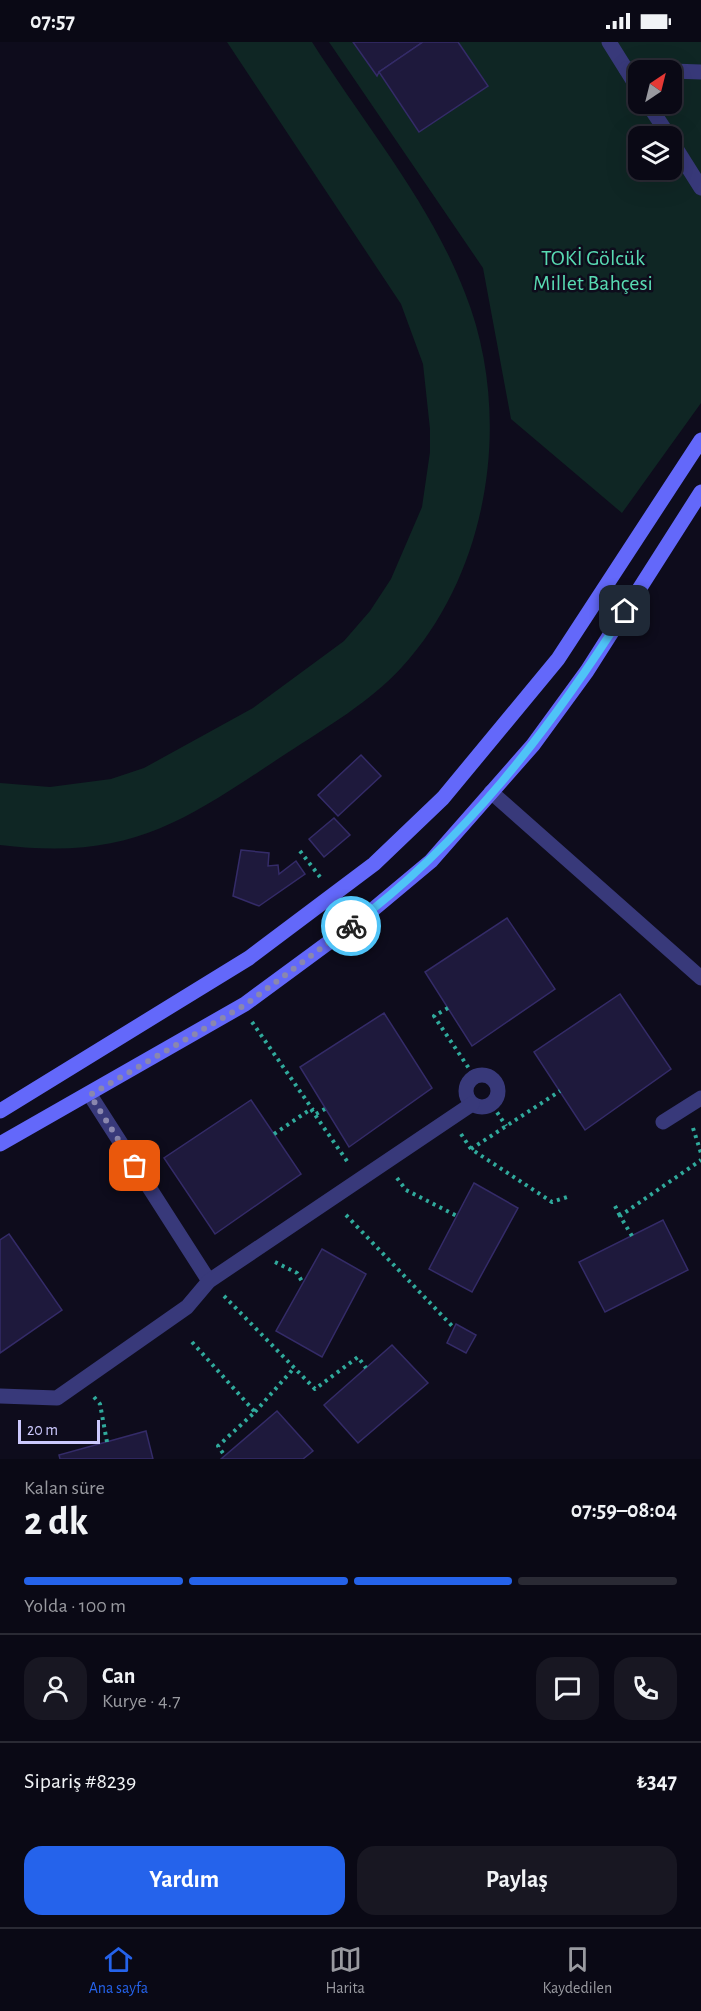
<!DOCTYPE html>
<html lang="tr">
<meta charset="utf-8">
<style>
:root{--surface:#0a0915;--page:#181722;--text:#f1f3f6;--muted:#999aa0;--line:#2a2a34;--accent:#2563eb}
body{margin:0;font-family:"Alegreya Sans",sans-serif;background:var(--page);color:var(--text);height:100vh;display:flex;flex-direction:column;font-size:22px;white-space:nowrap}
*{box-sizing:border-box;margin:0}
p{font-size:20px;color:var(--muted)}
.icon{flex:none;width:33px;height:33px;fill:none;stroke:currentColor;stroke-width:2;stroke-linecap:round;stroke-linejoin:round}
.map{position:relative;height:1417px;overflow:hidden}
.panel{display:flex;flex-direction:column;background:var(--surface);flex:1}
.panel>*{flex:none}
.needle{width:39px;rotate:35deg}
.buttons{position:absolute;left:628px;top:18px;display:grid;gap:12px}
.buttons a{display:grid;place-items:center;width:54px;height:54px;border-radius:12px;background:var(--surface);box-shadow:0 6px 24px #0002,0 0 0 2px var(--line);font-size:30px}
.scale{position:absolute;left:18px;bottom:15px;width:82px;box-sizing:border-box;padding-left:6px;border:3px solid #ccc9fd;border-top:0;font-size:16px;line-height:21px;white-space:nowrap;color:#ccc9fd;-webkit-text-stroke:4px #0e0c1c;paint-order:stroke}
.pin{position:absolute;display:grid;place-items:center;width:51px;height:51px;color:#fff;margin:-26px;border-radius:12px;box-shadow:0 3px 9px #0006}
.courier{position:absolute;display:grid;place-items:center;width:60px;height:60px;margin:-30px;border:4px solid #4fc3f7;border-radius:50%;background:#fff;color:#222;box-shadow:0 2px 8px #0007}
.summary em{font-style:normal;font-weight:700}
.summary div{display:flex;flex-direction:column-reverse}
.summary{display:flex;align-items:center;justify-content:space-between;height:102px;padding:0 24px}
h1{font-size:39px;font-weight:700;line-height:45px}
.bar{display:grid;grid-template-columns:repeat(4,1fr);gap:9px 6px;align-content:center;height:72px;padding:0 24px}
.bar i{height:8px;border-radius:4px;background:var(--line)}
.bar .active{background:var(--accent)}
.bar p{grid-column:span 4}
.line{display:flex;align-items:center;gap:15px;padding:0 24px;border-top:2px solid var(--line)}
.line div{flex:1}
.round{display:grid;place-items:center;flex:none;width:63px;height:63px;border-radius:18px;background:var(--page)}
.button{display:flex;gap:12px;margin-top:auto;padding:12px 24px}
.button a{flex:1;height:69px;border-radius:18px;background:var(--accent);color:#fff;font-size:24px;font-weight:700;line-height:69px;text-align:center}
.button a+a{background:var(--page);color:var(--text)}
.status{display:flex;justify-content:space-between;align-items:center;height:42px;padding:0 30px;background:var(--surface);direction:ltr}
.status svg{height:16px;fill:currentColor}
.tabs{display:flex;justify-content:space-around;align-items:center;height:84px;border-top:2px solid var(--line);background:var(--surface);font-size:16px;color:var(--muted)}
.tabs a{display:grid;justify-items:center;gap:3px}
.tabs .active{color:var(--accent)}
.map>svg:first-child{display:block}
</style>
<div class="status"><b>07:57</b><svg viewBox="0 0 49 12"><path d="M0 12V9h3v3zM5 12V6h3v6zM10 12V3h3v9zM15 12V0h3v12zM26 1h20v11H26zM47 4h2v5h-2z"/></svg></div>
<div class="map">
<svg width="701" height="1417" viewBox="0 0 701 1417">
<rect width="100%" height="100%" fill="#0e0c1c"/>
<g fill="#0f2624" fill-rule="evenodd">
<path d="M227 0H312C363 80 431 162 465 251 513 371 491 528 402 625 370 660 327 685 287 711 183 780 131 819 0 803V741L50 745 111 737 144 726 253 666 344 599 370 569 391 537 422 465 430 410V387L423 322 401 262Z"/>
<path d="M329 0H701V361L622 471 511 377 483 226ZM639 28H672V62H639ZM639 94H672V128H639Z"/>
</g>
<g fill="#1e193c" stroke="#342b68" stroke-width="1.5">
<path d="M353 0H423L379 30 377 34Z"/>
<path d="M423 0H458L488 44 419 90 379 30Z"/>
<path d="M361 713 381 734 338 774 318 753Z"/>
<path d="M334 776 350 793 324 815 309 797Z"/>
<path d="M241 808 269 811 268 824 278 823 279 832 296 819 305 832 259 864 233 854Z"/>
<path d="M507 876 555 947 472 1004 425 930Z"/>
<path d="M620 952 671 1027 585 1088 534 1010Z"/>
<path d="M384 971 432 1046 349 1105 300 1025Z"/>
<path d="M251 1058 301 1132 215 1192 164 1116Z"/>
<path d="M474 1141 518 1166 472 1250 429 1227Z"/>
<path d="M663 1178 688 1228 605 1270 579 1220Z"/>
<path d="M9 1192 62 1268 0 1311V1198Z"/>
<path d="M322 1207 366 1232 322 1315 276 1289Z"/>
<path d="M456 1282 476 1293 466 1311 447 1301Z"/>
<path d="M392 1303 428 1341 358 1401 324 1363Z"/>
<path d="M277 1369 313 1409 303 1417H221Z"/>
<path d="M146 1389 153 1417H60L59 1413Z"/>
</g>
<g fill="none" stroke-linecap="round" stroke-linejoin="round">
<g stroke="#30aa9c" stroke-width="4" stroke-dasharray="3 4.5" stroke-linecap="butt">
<path d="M300 809 320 835"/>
<path d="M448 966 434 974 474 1034"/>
<path d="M252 980 313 1068"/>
<path d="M493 1064 506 1084"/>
<path d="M316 1072 325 1067"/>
<path d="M693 1086 701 1111"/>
<path d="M274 1092 311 1067 349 1122"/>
<path d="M461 1092 471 1107 552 1160 567 1155"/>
<path d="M471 1107 560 1049"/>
<path d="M397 1136 406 1148 457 1174"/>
<path d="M615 1164 620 1174"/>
<path d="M346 1173 454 1286"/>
<path d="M632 1194 620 1174 701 1118"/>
<path d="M275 1220 297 1231 303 1241"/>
<path d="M224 1254 315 1347 358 1315 366 1326"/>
<path d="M192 1300 255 1370 218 1404 225 1414"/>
<path d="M94 1355 100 1362 107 1400"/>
<path d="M255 1370 294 1326"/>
</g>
<g stroke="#38397a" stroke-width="15">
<circle cx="482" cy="1049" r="16"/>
<path d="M663 1080 701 1056"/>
</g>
<g stroke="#38397a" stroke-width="15">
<path d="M609 0 639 48"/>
<path d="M626 27 663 28"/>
<path d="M672 29 701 30"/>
<path d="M648 62 669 94"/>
<path d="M672 100 701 146"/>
</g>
<g stroke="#38397a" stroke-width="15">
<path d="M491 750 701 936"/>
<path d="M90 1053 209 1239"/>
<path d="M0 1354 57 1356 187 1265 209 1239 472 1062"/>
</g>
<g stroke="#6368fa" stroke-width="15">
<path d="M0 1069 249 916 374 822 443 756 558 617 701 398"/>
<path d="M0 1102 245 962 370 870 431 819 533 703 587 629 701 450"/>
</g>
</g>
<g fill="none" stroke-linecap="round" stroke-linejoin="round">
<path stroke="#8a87ae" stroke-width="6" stroke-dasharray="0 10.8" d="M135 1124 90 1053 245 963 351 884"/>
<path stroke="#4fc3f7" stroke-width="8" d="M351 884C464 800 550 687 625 569"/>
</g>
<g text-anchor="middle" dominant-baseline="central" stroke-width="5" stroke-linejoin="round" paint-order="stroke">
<g font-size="22" fill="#58dab2" stroke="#0e0c1c">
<text x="593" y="216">TOKİ Gölcük<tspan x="593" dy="25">Millet Bahçesi</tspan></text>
</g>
</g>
</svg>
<div class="buttons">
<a><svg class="needle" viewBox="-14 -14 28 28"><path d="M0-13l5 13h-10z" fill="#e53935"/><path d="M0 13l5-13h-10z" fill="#999aa0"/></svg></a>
<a><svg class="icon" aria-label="layers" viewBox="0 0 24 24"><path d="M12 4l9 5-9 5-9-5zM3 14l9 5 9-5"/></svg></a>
</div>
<div class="scale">20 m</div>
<div class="pin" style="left:135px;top:1124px;background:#ea580c"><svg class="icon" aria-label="bag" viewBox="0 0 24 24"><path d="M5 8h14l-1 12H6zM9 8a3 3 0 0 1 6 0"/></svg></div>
<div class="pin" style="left:625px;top:569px;background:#1f2937"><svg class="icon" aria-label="home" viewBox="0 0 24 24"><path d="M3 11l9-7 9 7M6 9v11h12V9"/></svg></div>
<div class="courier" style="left:351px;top:884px"><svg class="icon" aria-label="bike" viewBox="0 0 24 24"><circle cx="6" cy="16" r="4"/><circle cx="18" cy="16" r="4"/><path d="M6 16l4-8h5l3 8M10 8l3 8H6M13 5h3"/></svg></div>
</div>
<section class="panel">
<div class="summary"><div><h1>2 dk</h1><p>Kalan süre</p></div><em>07:59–08:04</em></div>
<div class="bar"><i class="active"></i><i class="active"></i><i class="active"></i><i></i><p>Yolda · 100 m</p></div>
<div class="line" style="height:108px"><a class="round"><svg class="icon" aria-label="person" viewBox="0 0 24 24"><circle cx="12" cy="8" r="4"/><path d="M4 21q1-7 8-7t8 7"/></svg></a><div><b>Can</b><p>Kurye · 4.7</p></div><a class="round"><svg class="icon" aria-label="chat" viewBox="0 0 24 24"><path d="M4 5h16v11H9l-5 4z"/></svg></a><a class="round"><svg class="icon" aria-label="phone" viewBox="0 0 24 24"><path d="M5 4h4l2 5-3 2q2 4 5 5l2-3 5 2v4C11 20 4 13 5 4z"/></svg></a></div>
<div class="line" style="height:78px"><div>Sipariş #8239</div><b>₺347</b></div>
<div class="button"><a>Yardım</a><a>Paylaş</a></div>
</section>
<nav class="tabs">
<a class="active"><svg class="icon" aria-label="home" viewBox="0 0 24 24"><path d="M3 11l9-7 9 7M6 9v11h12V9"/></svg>Ana sayfa</a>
<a><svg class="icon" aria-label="map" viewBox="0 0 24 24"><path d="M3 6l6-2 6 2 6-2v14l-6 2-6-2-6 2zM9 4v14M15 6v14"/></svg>Harita</a>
<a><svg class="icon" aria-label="saved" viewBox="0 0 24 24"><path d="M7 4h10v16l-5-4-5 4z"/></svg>Kaydedilen</a>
</nav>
